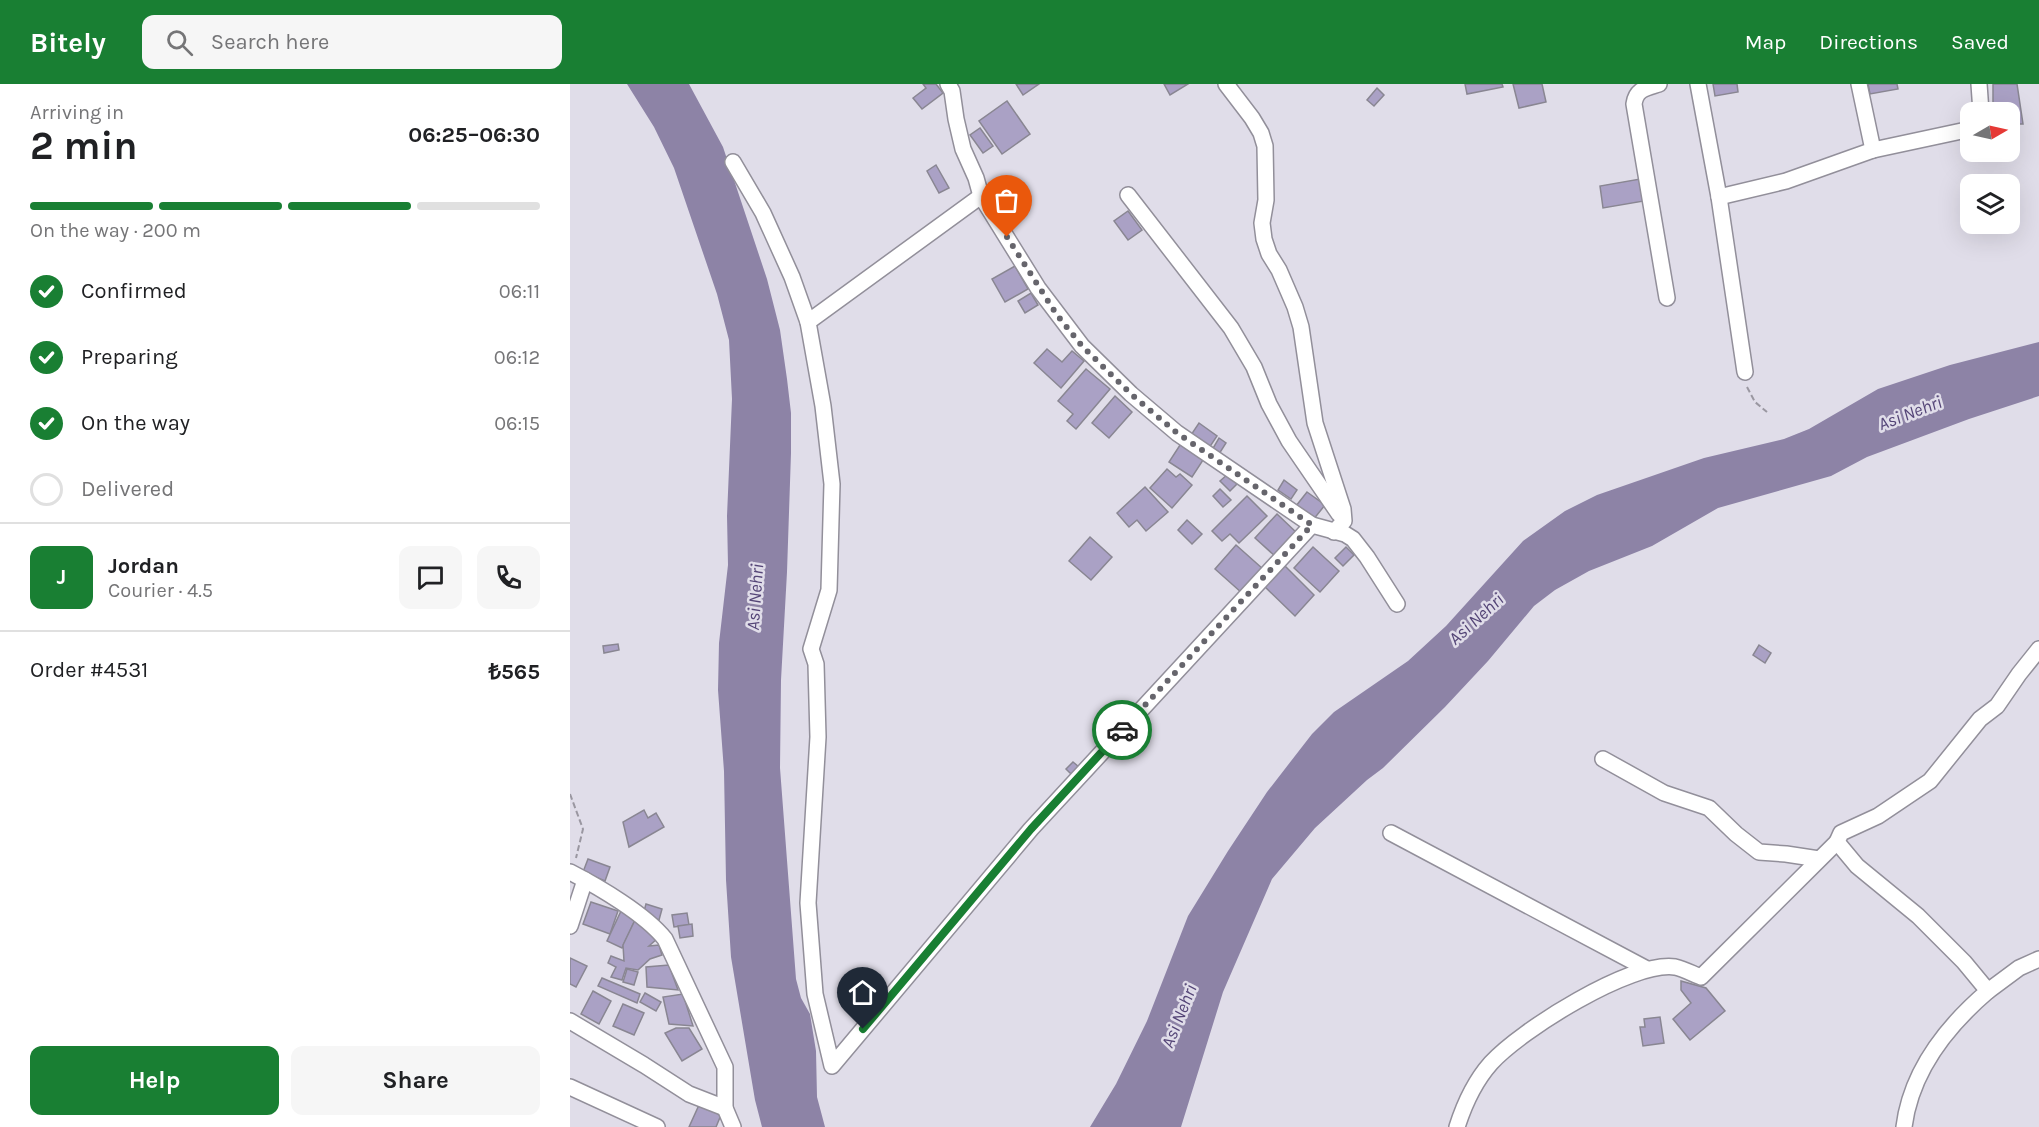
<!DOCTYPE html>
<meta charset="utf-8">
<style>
:root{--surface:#fff;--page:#f6f6f6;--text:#202124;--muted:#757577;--line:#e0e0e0;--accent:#197f33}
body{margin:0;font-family:Karla,sans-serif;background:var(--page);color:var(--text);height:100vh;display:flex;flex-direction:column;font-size:22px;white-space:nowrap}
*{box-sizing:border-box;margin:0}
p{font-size:20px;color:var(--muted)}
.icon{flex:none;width:33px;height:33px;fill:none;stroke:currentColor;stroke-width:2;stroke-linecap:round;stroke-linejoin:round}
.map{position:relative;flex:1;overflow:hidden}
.details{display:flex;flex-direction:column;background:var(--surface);width:570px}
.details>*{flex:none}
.needle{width:39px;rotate:81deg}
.fabs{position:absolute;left:1390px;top:18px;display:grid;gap:12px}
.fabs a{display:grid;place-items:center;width:60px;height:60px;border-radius:12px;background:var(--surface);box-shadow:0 6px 24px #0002;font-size:30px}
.pin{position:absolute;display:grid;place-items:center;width:51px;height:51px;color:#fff;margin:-62px -26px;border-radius:50% 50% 50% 0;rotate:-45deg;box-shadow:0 0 6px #0007}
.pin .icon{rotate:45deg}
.courier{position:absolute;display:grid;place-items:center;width:60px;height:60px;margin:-30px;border:4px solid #197f33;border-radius:50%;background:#fff;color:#222;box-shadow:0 2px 8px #0007}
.headline em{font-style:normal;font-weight:700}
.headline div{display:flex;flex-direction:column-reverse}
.headline{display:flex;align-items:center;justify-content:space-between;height:102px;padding:0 30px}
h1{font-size:39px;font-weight:700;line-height:45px}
.bar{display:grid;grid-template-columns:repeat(4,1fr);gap:9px 6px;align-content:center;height:72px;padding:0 30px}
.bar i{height:8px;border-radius:4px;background:var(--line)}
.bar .on{background:var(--accent)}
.bar p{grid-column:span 4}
.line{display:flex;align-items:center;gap:15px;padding:0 30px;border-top:2px solid var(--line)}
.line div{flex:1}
.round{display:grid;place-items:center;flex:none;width:63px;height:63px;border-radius:12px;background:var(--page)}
ol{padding:0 30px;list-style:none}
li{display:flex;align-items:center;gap:18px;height:66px}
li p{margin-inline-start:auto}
li .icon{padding:6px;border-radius:50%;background:var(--accent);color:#fff;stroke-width:4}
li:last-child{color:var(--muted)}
li i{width:33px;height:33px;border:3px solid var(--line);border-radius:50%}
.action{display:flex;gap:12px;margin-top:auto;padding:12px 30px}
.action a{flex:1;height:69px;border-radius:12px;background:var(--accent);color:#fff;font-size:24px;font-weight:700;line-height:69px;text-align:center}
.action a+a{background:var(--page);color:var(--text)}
header{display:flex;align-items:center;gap:36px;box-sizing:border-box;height:84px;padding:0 30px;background:var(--accent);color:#fff}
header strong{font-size:28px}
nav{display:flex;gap:33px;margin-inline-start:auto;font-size:21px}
.search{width:420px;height:54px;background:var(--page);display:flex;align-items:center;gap:15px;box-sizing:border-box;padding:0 21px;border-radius:12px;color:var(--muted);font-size:22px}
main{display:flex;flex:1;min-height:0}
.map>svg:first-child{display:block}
</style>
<header>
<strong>Bitely</strong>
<div class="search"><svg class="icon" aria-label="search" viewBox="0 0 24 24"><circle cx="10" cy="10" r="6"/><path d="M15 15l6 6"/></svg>Search here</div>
<nav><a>Map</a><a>Directions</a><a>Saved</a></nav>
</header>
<main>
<section class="details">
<div class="headline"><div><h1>2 min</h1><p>Arriving in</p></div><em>06:25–06:30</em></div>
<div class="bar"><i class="on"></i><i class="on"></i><i class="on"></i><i></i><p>On the way · 200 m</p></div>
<ol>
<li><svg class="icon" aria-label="check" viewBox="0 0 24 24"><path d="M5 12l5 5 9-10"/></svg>Confirmed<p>06:11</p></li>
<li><svg class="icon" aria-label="check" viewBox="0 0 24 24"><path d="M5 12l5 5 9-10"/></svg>Preparing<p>06:12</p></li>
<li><svg class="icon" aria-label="check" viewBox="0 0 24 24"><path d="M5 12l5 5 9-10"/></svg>On the way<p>06:15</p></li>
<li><i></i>Delivered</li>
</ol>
<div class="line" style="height:108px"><b class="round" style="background:var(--accent);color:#fff">J</b><div><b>Jordan</b><p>Courier · 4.5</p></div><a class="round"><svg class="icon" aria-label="chat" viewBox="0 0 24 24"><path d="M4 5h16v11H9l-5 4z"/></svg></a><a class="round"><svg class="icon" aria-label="phone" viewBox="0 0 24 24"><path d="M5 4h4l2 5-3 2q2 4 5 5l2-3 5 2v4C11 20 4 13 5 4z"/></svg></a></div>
<div class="line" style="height:78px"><div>Order #4531</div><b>₺565</b></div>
<div class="action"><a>Help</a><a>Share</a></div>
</section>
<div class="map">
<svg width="1469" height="1043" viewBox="0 0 1469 1043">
<rect width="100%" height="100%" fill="#e0dde9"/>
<g fill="#8d83a6">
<path d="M57 0H119L153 63 197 195 210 246 217 295 221 329V369L217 488 211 596 210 684 226 895 231 914 240 930 246 967 247 1013 255 1043H192L185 1016 161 873 156 796 154 687 148 606 149 559 158 481 157 432 162 315 159 256 147 210 104 84 84 43Z"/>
<path d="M1469 258V312L1399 335 1297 373 1261 392 1148 424 1082 462 1019 487 985 506 964 522 918 577 875 623 813 684 797 696 745 744 702 795 653 908 611 1043H520L546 1000 577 937 618 832 658 767 697 708 742 650 764 628 838 577 876 542 953 457 995 427 1027 411 1134 374 1214 355 1239 345 1308 305 1380 281Z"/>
</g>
<g fill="#aaa1c5" stroke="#898692" stroke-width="1.5">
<path d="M353 0H366L373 9 352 25 343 14 356 4Z"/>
<path d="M446 0H469L453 11Z"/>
<path d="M594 0H618L600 11Z"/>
<path d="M895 0H932L933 3 897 10Z"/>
<path d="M943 0H972L976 18 949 24Z"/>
<path d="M1143 0H1167L1168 8 1145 12Z"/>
<path d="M1298 0H1327L1328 5 1300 10Z"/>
<path d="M1423 0H1447L1453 40H1440V28H1423Z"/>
<path d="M807 4 814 11 804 22 797 16Z"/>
<path d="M437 17 460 50 432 70 409 37Z"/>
<path d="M410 44 423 62 413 69 400 51Z"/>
<path d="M366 81 379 104 369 109 357 87Z"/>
<path d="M1070 95 1074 117 1033 124 1030 102Z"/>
<path d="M558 127 572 146 558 156 544 137Z"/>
<path d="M445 182 458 205 435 218 422 195Z"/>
<path d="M461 209 468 221 455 229 448 217Z"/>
<path d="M477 265 492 278 502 267 514 277 491 304 464 279Z"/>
<path d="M516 285 540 305 506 345 497 337 503 330 488 317Z"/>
<path d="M545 312 562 328 539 354 522 339Z"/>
<path d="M629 339 647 352 639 364 621 351Z"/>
<path d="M649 354 656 359 649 370 642 366Z"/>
<path d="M612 358 635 373 622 393 599 378Z"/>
<path d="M597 385 606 393 610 390 622 401 602 424 580 404Z"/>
<path d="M658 390 667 400 660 407 650 397Z"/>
<path d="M714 396 727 406 721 415 708 406Z"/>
<path d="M575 403 598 428 576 447 567 436 559 443 547 429Z"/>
<path d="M650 405 661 416 653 423 643 412Z"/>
<path d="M737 408 755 421 743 436 726 422Z"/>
<path d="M677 412 697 432 669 459 660 450 652 457 642 447Z"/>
<path d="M707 430 728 450 706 473 685 454Z"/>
<path d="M617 436 632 450 622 460 608 446Z"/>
<path d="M520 453 542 473 521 496 499 477Z"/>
<path d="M666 461 693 485 672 509 645 485Z"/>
<path d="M743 463 769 487 750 508 724 484Z"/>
<path d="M776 463 784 471 773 482 765 474Z"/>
<path d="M713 480 744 511 725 532 693 501Z"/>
<path d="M48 560 49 566 34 569 33 562Z"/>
<path d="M1189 561 1201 569 1195 579 1183 571Z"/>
<path d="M503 678 509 683 502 691 496 685Z"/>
<path d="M74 726 78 734 86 729 94 743 59 763 53 738Z"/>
<path d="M18 775 40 783 35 797 13 788Z"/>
<path d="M21 818 48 827 40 850 13 840Z"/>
<path d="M76 820 92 825 89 836 73 831Z"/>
<path d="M51 827 66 834 52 864 37 857Z"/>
<path d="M117 829 119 841 104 843 102 831Z"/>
<path d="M66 834 89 853 79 862 89 861 92 871 80 875 68 886 56 884 52 896 41 893 46 883 38 879 41 872 54 877 53 861Z"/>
<path d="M122 840 123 852 110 854 108 842Z"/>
<path d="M0 874 17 882 6 903 0 900Z"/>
<path d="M99 881 108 906 77 903 76 883Z"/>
<path d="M57 885 68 888 64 901 53 898Z"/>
<path d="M32 894 70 910 67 919 28 902Z"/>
<path d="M1111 897 1136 904 1155 927 1120 956 1103 935 1121 919 1111 906Z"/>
<path d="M23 907 41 917 29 940 11 930Z"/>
<path d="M75 909 91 918 86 927 70 918Z"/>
<path d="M113 910 123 942 99 940 93 913Z"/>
<path d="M53 920 74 929 64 951 43 942Z"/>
<path d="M1090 933 1094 959 1073 962 1070 943H1075L1074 935Z"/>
<path d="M106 944H119L132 965 112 977 95 949Z"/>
<path d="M129 1021 151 1031 146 1043H119Z"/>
</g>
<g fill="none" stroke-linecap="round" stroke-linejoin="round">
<g stroke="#928f9a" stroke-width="18">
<g id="minor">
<path d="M378 0 382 7 386 35 393 65 406 94 411 112 468 204 512 262 561 310 607 349 742 441 775 450 783 455 797 473 827 520"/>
<path d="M656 0 682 34 691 49 695 62 696 116 692 139 694 155 699 170 709 186 725 223 731 243 745 339 773 425 774 437 764 448"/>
<path d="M1089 0C1076 4 1066 5 1064 20L1097 214"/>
<path d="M1128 0 1149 113 1175 288"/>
<path d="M1409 0 1411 28"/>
<path d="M1303 66 1401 45"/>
<path d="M163 78 193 129 222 193 238 238"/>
<path d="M558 111 661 244 684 283 699 320 719 357 769 430"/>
<path d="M411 112 238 238 253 322 262 400 259 506 241 565 246 580 248 653 238 819 245 910 262 982 461 745 742 441"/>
<path d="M1149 113 1216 97 1303 66 1289 0"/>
<path d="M1033 675 1094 709 1139 724 1166 750 1189 768 1216 770 1249 775"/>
<path d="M821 749 1077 885"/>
<path d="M0 788C29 803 75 830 95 855L155 983V1024L163 1043"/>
<path d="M0 842 15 796"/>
<path d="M1418 907 1449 884 1469 875"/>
<path d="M0 937 74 981 119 1010 155 1024"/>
<path d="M0 1003 87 1043"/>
<path d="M887 1043C894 1021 905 997 921 979 951 946 1061 877 1105 883 1114 885 1123 890 1131 893L1267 758"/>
<path d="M1334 1043C1341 987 1377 942 1418 907L1394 878 1348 832 1287 782 1267 758 1271 749 1308 732 1360 697 1410 635 1427 622 1449 590 1469 565"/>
</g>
</g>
<g stroke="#9a97a1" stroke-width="2" stroke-dasharray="6 3" stroke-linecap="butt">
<path d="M1177 303 1185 318 1197 328"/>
<path d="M0 710 13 745 6 774"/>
</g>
<use href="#minor" stroke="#fff" stroke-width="15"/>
</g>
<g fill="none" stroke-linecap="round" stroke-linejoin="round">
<path stroke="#66656c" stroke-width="6" stroke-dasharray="0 10.8" d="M437 153 487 231 512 262 561 310 607 349 742 441 552 646"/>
<path stroke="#197f33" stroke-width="8" d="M293 945 461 745 552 646"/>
</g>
<g text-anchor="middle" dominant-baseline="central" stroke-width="5" stroke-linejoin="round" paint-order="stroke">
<g font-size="18" font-style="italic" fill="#544577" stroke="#e0dde9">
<text transform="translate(1340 329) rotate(-21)">Asi Nehri</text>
<text transform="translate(185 513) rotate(-86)">Asi Nehri</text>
<text transform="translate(906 535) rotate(-42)">Asi Nehri</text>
<text transform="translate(609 932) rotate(-68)">Asi Nehri</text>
</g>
</g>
</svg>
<div class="fabs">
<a><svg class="needle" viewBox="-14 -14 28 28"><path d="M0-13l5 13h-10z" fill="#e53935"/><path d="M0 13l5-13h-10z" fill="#757577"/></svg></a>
<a><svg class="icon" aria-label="layers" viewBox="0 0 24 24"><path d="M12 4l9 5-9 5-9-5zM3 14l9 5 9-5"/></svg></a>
</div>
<div class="pin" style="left:437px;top:153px;background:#ea580c"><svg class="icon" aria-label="bag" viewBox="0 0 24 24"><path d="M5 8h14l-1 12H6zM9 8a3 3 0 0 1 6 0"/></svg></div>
<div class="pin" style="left:293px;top:945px;background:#1f2937"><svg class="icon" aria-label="home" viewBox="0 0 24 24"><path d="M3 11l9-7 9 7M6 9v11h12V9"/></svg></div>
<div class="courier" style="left:552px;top:646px"><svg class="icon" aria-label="car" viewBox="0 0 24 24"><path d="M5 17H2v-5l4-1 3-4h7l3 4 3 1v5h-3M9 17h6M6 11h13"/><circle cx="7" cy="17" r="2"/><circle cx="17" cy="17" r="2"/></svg></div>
</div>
</main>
